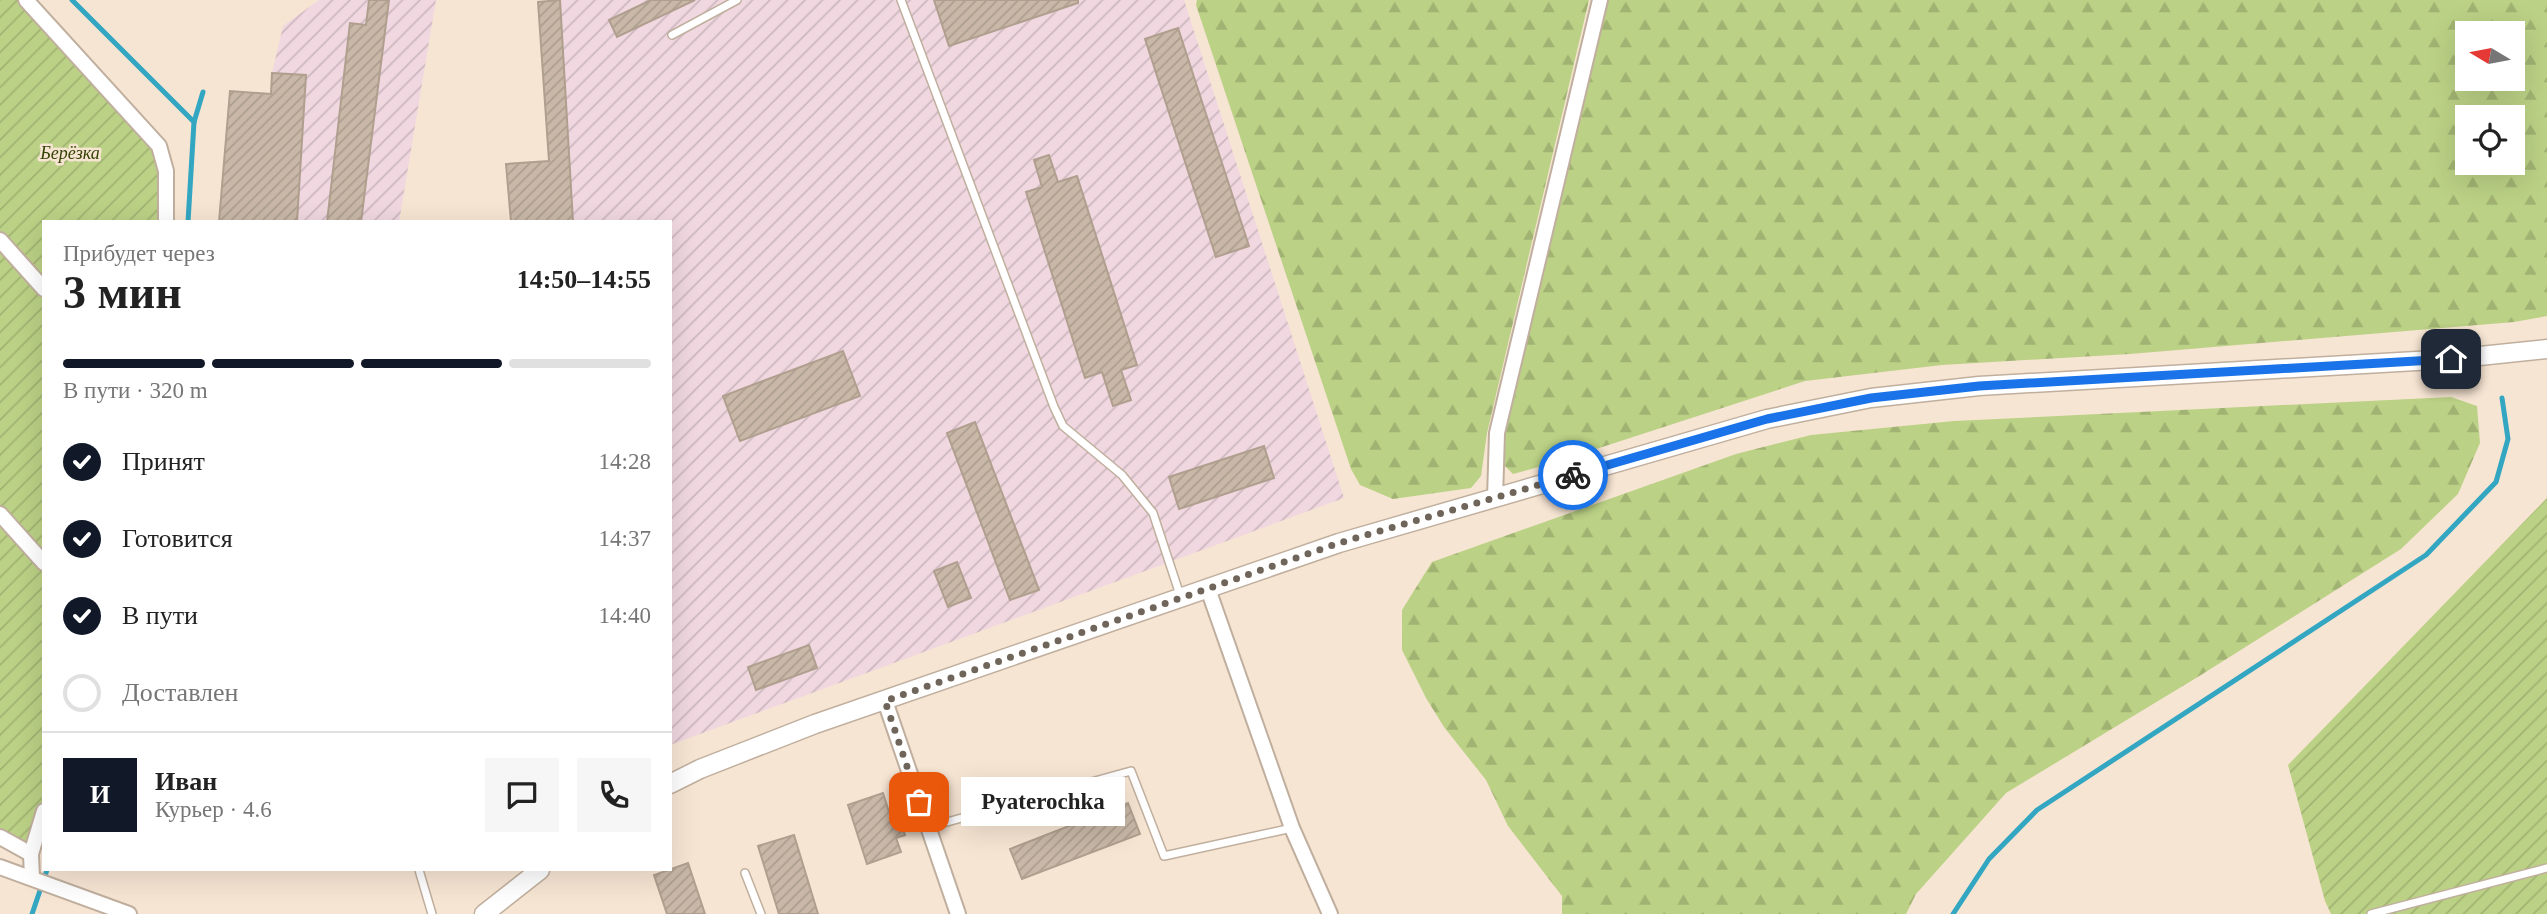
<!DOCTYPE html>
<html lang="ru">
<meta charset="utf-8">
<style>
:root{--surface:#fff;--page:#f6f6f6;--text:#222;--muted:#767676;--line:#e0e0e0;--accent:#111827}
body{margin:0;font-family:Georgia,serif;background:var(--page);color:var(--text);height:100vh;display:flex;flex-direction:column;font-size:26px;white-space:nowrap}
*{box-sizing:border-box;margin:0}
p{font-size:23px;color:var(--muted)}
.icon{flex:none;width:38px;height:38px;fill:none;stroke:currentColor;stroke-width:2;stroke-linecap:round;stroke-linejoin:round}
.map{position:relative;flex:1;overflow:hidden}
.panel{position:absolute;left:42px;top:220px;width:630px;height:651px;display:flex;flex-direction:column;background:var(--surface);border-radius:0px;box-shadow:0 7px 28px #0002}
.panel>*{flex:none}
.needle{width:46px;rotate:280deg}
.buttons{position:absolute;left:2455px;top:21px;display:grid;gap:14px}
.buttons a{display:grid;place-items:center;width:70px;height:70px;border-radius:0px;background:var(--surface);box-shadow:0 7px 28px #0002;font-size:35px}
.pin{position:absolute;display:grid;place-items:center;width:60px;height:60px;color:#fff;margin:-30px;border-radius:14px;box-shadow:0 4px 10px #0006}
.courier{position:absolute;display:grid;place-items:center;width:70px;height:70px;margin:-35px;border:5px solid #1a73e8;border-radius:50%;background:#fff;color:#222;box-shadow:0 2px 9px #0007}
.bubble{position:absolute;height:49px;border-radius:0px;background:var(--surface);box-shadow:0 7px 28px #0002;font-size:23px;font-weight:600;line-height:49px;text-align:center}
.overview em{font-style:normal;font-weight:600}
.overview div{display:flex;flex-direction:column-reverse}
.overview{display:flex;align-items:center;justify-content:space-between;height:119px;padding:0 21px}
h1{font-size:46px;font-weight:600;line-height:52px}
.bar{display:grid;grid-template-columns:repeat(4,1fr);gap:10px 7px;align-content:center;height:84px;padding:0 21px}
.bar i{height:9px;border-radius:5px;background:var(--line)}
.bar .on{background:var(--accent)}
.bar p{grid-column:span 4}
.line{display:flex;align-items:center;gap:18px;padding:0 21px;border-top:2px solid var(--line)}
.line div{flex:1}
.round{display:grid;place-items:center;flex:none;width:74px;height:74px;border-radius:0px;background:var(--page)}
ol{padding:0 21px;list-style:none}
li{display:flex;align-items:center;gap:21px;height:77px}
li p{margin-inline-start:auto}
li .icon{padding:7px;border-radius:50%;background:var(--accent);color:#fff;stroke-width:4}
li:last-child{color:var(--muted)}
li i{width:38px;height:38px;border:4px solid var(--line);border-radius:50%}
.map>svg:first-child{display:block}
</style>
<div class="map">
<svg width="2547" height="914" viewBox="0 0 2547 914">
<defs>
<pattern id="industrial-furrows" width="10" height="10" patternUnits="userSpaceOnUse" patternTransform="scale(1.75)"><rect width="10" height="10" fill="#f0d7e0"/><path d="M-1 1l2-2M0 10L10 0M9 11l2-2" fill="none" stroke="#ceb8c0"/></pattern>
<pattern id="forest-firs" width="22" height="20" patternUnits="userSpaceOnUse" patternTransform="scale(1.75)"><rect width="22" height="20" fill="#bbd185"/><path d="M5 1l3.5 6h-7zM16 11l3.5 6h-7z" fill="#a1b372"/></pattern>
<pattern id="garden-furrows" width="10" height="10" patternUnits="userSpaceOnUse" patternTransform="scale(1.75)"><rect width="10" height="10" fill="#bbd185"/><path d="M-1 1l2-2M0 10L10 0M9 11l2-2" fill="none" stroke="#a1b372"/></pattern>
<pattern id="building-hatch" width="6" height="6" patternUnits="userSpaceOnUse" patternTransform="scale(1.75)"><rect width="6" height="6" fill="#c9b8a7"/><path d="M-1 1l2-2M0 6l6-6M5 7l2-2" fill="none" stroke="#ac9e8f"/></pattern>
</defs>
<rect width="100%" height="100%" fill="#f7e5d3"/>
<g fill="url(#industrial-furrows)">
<path d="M319 0H436L399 222H219L230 91 271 94 272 73 283 26Z"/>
<path d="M560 0H1184L1344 498 670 745V222H573Z"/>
</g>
<g fill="url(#forest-firs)" fill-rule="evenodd">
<path d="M1197 0H1589L1487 433 1481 476 1471 488 1393 499 1360 485 1351 469 1196 5Z"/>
<path d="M1607 0H2547V316L2514 322 2130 354 1942 365 1805 381 1550 464 1513 474 1503 464 1502 433ZM2468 33H2513V79H2468ZM2468 117H2513V163H2468Z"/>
<path d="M2451 397 2477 406 2480 443 2458 494 2401 549 2201 675 2006 793 1916 894 1906 914H1562V896L1508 826 1486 780 1444 727 1426 698 1402 650V610L1432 562 1736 454 1811 435 1954 421Z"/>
</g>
<g fill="url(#garden-furrows)">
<path d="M0 0H26L159 146 166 222H44V811L31 854 0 837Z"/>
<path d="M2547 498V914H2331L2325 901 2288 765Z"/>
</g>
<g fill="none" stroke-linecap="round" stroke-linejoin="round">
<g stroke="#33a6c2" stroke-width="5">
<path d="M72 0 194 122"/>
<path d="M188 222 194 122 203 92"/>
<path d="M32 914 47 870"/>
<path d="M1953 914 1989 859 2037 810 2426 555 2496 482 2508 439 2502 398"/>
</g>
</g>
<g fill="url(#building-hatch)" stroke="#b09f8e" stroke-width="2">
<path d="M369 0H389L361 222H327L350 23 366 25Z"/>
<path d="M560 0 573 222H511L506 164 549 161 538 2Z"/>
<path d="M651 0H695L617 37 609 20Z"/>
<path d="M934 0H1078V3L949 46Z"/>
<path d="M1178 28 1249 246 1216 257 1145 39Z"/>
<path d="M272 73 306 75 297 222H219L230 91 271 94Z"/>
<path d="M1049 155 1058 182 1077 176 1137 365 1121 370 1131 400 1113 406 1102 372 1085 378 1026 192 1042 187 1034 160Z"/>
<path d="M843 351 860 396 740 441 723 396Z"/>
<path d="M975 422 1039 590 1010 600 947 433Z"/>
<path d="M1264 446 1274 478 1179 509 1169 477Z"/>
<path d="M957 562 971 598 948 607 934 571Z"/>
<path d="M809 645 817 668 756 690 748 667Z"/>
<path d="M883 793 889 812 896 809 905 835 896 838 901 852 867 864 848 805Z"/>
<path d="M1128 803 1140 834 1022 879 1010 849Z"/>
<path d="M794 835 818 914H779L758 846Z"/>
<path d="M688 863 705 914H667L654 875Z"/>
</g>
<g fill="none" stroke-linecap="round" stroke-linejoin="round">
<g stroke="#c0af9e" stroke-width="10">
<g id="service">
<path d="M901 0 1054 407 1063 426 1122 475 1153 513 1181 598"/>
<path d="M672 35 737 0"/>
<path d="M929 827 1131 771 1164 856 1292 828"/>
<path d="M419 870 432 914"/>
<path d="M745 873 761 914"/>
<path d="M2371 914 2547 868"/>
</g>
</g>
<g stroke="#c0af9e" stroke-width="18">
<g id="minor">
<path d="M26 0 159 146 166 171V222"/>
<path d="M0 240 44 289"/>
<path d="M1495 498 1497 433 1600 0"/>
<path d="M0 514 44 563"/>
<path d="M1208 589 1292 828 1330 914"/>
<path d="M885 701 958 914"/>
<path d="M0 837 31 854"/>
<path d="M0 867 129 914"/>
<path d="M32 878 31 854 44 811"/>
</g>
</g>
<g stroke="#c0af9e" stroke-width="21">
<g id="tertiary">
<path d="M670 784 700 769 815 724 1339 543 1767 419 1871 398 1979 386 2451 359 2547 349"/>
<path d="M484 914 540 870"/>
</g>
</g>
<use href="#service" stroke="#fff" stroke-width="7"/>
<use href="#minor" stroke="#fff" stroke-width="14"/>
<use href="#tertiary" stroke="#fff" stroke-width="18"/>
</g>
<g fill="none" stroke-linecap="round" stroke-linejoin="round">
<path stroke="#6f655a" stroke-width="7" stroke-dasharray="0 12.6" d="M919 802 885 701 1339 543 1573 475"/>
<path stroke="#1a73e8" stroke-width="9" d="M1573 475 1767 419 1871 398 1979 386 2451 359"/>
</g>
<g text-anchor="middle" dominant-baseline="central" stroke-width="5" stroke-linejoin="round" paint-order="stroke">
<g font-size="18" font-style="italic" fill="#354205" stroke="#f7e5d3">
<text x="70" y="153">Берёзка</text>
</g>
</g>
</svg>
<div class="buttons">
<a><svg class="needle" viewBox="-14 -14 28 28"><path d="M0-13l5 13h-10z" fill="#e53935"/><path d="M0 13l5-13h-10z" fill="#767676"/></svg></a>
<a><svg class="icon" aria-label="locate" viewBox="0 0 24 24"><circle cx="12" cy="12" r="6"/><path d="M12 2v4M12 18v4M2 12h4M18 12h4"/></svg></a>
</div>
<div class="pin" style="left:919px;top:802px;background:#ea580c"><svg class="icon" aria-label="bag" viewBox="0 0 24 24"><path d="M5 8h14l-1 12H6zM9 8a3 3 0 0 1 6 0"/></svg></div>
<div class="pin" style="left:2451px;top:359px;background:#1f2937"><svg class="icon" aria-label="home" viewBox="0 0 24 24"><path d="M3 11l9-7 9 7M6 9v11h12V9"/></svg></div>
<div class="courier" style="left:1573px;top:475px"><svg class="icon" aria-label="bike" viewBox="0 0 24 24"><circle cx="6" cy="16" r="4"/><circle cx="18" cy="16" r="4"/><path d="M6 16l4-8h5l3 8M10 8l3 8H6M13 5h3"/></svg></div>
<div class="bubble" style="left:961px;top:777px;width:164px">Pyaterochka</div>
<section class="panel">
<div class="overview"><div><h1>3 мин</h1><p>Прибудет через</p></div><em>14:50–14:55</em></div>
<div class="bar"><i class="on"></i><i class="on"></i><i class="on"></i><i></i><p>В пути · 320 m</p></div>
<ol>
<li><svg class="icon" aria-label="check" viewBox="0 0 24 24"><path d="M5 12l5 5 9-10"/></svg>Принят<p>14:28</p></li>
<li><svg class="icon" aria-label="check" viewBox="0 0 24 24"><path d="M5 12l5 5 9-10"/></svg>Готовится<p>14:37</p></li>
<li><svg class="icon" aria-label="check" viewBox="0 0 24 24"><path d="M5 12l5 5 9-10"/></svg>В пути<p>14:40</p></li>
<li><i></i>Доставлен</li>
</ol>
<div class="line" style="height:126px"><b class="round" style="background:var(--accent);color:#fff">И</b><div><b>Иван</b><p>Курьер · 4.6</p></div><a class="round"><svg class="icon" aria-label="chat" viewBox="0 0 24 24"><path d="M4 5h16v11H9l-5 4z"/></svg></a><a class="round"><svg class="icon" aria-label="phone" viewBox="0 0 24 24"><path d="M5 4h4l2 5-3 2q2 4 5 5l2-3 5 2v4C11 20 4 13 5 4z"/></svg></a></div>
</section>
</div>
